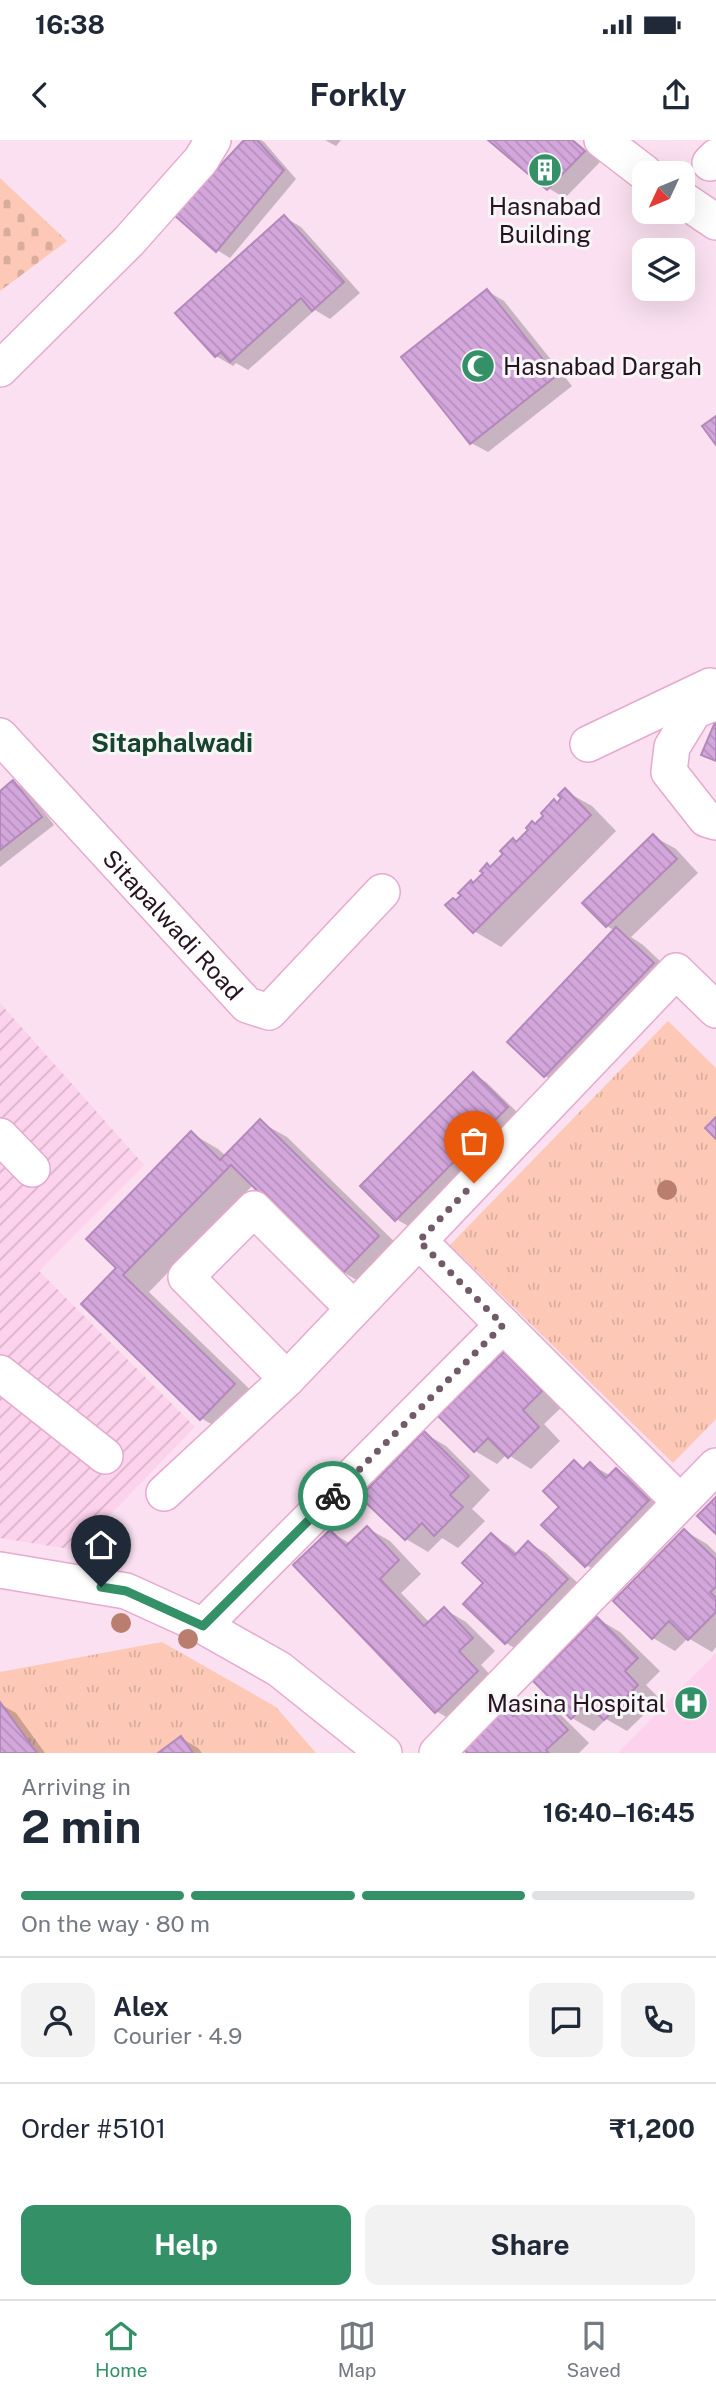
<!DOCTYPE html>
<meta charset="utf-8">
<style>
:root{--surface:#fff;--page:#f2f2f3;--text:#1f2937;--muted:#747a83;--line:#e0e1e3;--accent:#339067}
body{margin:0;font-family:"Public Sans",sans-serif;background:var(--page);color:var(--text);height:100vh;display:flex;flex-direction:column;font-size:26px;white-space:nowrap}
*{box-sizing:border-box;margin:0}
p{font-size:23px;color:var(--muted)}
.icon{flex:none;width:38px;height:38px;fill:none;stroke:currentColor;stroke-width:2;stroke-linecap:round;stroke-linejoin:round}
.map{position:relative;height:1613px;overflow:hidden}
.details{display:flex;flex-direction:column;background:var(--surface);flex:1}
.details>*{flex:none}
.needle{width:46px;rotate:226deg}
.tools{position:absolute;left:632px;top:21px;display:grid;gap:14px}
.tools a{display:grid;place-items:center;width:63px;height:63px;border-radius:14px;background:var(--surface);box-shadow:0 7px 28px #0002;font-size:35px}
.pin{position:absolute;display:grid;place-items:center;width:60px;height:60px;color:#fff;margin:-72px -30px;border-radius:50% 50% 50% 0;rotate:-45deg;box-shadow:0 0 7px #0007}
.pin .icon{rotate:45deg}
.courier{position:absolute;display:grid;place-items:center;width:70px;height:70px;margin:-35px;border:5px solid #339067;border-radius:50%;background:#fff;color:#222;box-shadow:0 2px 9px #0007}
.overview em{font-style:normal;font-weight:700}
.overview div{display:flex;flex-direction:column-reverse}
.overview{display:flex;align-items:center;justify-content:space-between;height:119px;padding:0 21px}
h1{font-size:46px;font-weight:700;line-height:52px}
.bar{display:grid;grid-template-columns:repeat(4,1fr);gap:10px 7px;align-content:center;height:84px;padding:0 21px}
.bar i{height:9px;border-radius:5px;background:var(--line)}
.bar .selected{background:var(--accent)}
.bar p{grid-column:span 4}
.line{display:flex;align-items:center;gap:18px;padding:0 21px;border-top:2px solid var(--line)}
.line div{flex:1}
.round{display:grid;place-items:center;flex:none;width:74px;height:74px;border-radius:14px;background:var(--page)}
.action{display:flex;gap:14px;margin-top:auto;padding:14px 21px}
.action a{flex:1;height:80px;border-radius:14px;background:var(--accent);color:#fff;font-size:28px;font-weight:700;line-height:80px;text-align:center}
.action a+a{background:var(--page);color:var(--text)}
.status{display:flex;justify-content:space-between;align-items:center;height:49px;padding:0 35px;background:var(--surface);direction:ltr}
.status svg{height:19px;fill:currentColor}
header{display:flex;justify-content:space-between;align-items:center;height:91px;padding:0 21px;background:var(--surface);font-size:32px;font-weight:700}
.tab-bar{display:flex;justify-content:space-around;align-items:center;height:98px;border-top:2px solid var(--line);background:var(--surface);font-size:19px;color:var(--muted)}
.tab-bar a{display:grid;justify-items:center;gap:4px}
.tab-bar .selected{color:var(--accent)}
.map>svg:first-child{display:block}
</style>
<div class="status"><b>16:38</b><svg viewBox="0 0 49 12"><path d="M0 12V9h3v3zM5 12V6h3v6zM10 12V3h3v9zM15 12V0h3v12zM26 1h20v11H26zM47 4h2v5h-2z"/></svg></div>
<header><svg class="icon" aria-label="back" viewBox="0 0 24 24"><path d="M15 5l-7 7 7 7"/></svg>Forkly<svg class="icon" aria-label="share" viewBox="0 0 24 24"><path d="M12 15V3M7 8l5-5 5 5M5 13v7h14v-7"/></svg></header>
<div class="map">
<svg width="716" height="1613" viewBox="0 0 716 1613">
<defs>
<pattern id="industrial-furrows" width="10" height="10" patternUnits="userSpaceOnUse" patternTransform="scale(1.75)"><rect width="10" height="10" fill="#fdd2ec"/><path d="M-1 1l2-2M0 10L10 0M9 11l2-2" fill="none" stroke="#d9b3ca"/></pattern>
<pattern id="grass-tufts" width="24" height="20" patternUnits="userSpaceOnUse" patternTransform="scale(1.75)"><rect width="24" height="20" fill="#fdc9b6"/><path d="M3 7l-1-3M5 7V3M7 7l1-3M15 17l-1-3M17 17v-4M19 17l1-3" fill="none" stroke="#d9ac9c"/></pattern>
<pattern id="cemetery-stones" width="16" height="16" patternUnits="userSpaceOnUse" patternTransform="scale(1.75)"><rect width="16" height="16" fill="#fdc9b6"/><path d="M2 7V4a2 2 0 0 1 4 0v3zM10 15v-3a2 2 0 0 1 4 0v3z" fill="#d9ac9c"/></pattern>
<pattern id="building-back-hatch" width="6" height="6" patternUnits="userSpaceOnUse" patternTransform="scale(1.75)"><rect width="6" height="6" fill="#d4a7dc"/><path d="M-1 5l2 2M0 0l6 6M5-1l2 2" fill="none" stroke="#b68fbc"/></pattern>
</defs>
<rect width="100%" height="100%" fill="#fae0f0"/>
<path fill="#fdd2ec" d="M716 1513V1613H618Z"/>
<path fill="url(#industrial-furrows)" d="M0 863 144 1025 39 1131 195 1287 76 1410 0 1398Z"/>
<g fill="url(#grass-tufts)">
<path d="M668 881 716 928V1279L673 1323 450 1105Z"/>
<path d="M162 1502 276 1567 316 1613H0V1532Z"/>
</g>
<path fill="url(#cemetery-stones)" d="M0 38 67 101 0 151Z"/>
<g fill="#0003">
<path d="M246 0H261L264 2 296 39 230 118 217 110Z"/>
<path d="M325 0H341L336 6Z"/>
<path d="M491 0H574L600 22 565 58 548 48Z"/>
<path d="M284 77 301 87 360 153 330 179 315 170 248 230 236 223 233 226 216 216Z"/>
<path d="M487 151 504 161 572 246 488 312 471 303Z"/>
<path d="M13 642 27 650 54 685 0 727V653Z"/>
<path d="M565 651 592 666 616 691 501 807 474 791 457 762 558 664Z"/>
<path d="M653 696 676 709 698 733 631 797 643 805 679 839 572 951 545 936 615 791 607 786Z"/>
<path d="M473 934 486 942 520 975 410 1087 396 1079Z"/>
<path d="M260 982 287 997 405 1112 370 1148 343 1132 253 1045 149 1152 261 1260 228 1294 201 1278 118 1128 191 993 218 1009 226 1016Z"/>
<path d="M504 1214 527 1227 564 1265 544 1284 560 1301 531 1329 507 1314 497 1324 475 1311Z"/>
<path d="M424 1293 446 1306 490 1350 472 1369 485 1381 458 1408 442 1398 428 1412 406 1399Z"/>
<path d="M574 1322 585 1329 590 1324 611 1336 617 1330 639 1343 671 1374 608 1438 586 1425 561 1367Z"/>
<path d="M367 1388 390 1401 421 1434 401 1453 430 1483 444 1469 466 1482 495 1511 481 1525 500 1545 458 1584 436 1571 331 1392 351 1404Z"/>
<path d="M685 1391 707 1404 716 1413V1507L712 1512 688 1498 675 1511 653 1498Z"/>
<path d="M491 1395 508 1405 518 1414 529 1403 546 1413 584 1449 523 1513 506 1503 466 1464 485 1443Z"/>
<path d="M598 1479 620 1492 660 1531 646 1545 660 1559 627 1591 606 1579 594 1591 572 1578Z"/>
<path d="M535 1558 557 1571 589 1603 579 1613H470L461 1604 501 1565 517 1575Z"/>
<path d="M0 1564 16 1573 45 1613H0Z"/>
<path d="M181 1598 198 1608 202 1613H161Z"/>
</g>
<g fill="url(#building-back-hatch)" stroke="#b388bb" stroke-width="2">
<path d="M244 0H257L284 30 216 112 174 75Z"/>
<path d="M488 0H572L585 11 547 50Z"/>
<path d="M284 75 344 142 312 171 301 158 230 222 221 212 215 217 175 173Z"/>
<path d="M487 149 556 236 470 304 401 217Z"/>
<path d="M716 276V305L702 286Z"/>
<path d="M716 580V621L701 615Z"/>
<path d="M13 640 42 677 0 710V651Z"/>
<path d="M565 648 591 675 473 793 445 765 453 758 456 760 461 755 458 753 471 740 473 743 483 733 480 731 487 723 490 727 503 714 500 711 513 698 516 702 528 690 526 688 532 681 535 684 543 676 541 673 554 659 557 663 561 658 558 655Z"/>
<path d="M653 694 677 719 606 787 582 763Z"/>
<path d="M616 787 654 823 544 937 507 902Z"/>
<path d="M473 932 508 967 395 1081 360 1046Z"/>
<path d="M716 977V999L705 988Z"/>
<path d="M260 979 379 1096 342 1134 231 1025 123 1135 235 1244 200 1280 81 1164 116 1128 86 1099 191 991 220 1020Z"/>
<path d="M504 1212 542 1251 523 1270 539 1287 508 1318 488 1298 474 1312 438 1276Z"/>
<path d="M424 1291 469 1336 450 1355 463 1367 434 1396 422 1383 405 1400 360 1357Z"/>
<path d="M574 1320 583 1329 590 1322 606 1338 616 1328 649 1360 585 1427 541 1385 559 1367 543 1351Z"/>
<path d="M716 1357V1394L697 1376Z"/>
<path d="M367 1386 399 1420 380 1439 424 1486 444 1467 473 1498 459 1511 478 1531 435 1573 293 1425 330 1390 346 1406Z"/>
<path d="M684 1389 716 1420V1447L710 1452 716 1458V1472L688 1500 669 1481 652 1499 613 1461Z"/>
<path d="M491 1393 515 1415 528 1401 568 1439 505 1504 463 1464 483 1443 462 1423Z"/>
<path d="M597 1477 638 1518 625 1531 638 1545 604 1580 587 1563 571 1579 533 1541Z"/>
<path d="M535 1555 568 1590 546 1610 549 1613H467L459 1604 501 1563 513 1576Z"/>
<path d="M0 1562 37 1613H0Z"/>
<path d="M181 1596 193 1613H158Z"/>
</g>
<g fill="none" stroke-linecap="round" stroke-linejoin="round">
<g stroke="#e6a9cf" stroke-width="38">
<g id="minor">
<path d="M602 0 645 33"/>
<path d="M710 23 716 17"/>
<path d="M682 59 716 82"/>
<path d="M0 229 129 101 201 20 213 0"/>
<path d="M716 562 694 571 672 607 669 632 706 679 716 682"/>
<path id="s1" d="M0 596 247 865 269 872 382 752"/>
<path d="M588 604 710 546"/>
<path d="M0 996 32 1029"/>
<path d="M419 1101 680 1362"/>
<path d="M0 1233 105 1316"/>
<path d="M287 1239 186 1137 254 1069 353 1168"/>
<path d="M164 1353 287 1239 676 831 716 870"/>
<path d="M0 1430 126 1451 203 1486 279 1529 384 1613"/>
<path d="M203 1486 503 1185"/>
<path d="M437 1613 716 1326"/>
</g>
</g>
<use href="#minor" stroke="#fff" stroke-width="35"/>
</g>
<g fill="#b97e6d">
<circle cx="667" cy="1050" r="10"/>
<circle cx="121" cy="1483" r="10"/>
<circle cx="188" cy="1499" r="10"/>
</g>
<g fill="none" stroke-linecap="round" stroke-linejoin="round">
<path stroke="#725a69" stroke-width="7" stroke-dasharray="0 12.6" d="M333 1356 503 1185 419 1101 474 1043"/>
<path stroke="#339067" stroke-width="9" d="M101 1447 126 1451 203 1486 333 1356"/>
</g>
<defs>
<g id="building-disc" transform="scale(1.75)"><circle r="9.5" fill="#339067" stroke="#f6f6f6"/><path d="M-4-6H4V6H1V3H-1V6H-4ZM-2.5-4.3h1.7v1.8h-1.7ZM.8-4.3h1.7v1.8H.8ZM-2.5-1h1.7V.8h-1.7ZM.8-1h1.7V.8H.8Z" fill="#fff"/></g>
<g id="mosque-disc" transform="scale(1.75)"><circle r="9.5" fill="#339067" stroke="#f6f6f6"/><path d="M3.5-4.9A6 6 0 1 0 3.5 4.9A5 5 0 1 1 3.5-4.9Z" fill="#fff"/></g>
<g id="hospital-disc" transform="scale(1.75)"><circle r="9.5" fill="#339067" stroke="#f6f6f6"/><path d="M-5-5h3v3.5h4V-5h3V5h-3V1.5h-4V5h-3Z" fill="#fff"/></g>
</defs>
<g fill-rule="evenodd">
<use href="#building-disc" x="545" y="30"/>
<use href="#mosque-disc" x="478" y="226"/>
<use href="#hospital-disc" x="691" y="1563"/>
</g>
<g text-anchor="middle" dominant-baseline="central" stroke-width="6" stroke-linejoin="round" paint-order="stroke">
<g font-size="24" fill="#281221" stroke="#f6f6f6">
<text x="545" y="66">Hasnabad<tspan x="545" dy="28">Building</tspan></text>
<text x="503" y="226" text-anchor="start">Hasnabad Dargah</text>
<text x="666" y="1563" text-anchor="end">Masina Hospital</text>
</g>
<g font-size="24" fill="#281221" stroke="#f6f6f6">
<text stroke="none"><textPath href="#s1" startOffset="256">Sitapalwadi Road</textPath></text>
</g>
<g font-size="26" font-weight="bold" fill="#17432f" stroke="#f6f6f6">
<text x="172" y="602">Sitaphalwadi</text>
</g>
</g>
</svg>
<div class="tools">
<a><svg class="needle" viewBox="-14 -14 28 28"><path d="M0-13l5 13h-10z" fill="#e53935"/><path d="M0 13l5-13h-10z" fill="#747a83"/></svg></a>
<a><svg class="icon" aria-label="layers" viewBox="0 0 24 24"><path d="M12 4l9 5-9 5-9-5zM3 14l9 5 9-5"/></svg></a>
</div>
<div class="pin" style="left:474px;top:1043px;background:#ea580c"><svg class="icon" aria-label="bag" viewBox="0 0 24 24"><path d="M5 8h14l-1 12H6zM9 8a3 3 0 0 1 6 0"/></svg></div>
<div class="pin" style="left:101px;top:1447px;background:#1f2937"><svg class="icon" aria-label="home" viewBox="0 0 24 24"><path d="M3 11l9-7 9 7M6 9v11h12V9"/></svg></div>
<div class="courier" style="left:333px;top:1356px"><svg class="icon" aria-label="bike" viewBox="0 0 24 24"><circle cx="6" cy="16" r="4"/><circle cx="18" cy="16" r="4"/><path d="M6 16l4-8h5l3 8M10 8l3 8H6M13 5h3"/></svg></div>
</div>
<section class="details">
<div class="overview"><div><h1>2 min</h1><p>Arriving in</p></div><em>16:40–16:45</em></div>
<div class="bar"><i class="selected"></i><i class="selected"></i><i class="selected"></i><i></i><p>On the way · 80 m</p></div>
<div class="line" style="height:126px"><a class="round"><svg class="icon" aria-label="person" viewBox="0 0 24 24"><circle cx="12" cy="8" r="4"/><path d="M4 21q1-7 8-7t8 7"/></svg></a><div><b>Alex</b><p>Courier · 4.9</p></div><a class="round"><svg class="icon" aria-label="chat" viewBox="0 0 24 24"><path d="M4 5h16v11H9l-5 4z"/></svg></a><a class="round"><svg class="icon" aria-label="phone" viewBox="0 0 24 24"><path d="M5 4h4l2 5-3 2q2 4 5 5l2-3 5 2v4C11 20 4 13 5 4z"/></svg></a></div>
<div class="line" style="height:91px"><div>Order #5101</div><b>₹1,200</b></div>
<div class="action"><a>Help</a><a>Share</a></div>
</section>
<nav class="tab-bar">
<a class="selected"><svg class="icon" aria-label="home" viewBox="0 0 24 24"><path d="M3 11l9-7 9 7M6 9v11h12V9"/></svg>Home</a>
<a><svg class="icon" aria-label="map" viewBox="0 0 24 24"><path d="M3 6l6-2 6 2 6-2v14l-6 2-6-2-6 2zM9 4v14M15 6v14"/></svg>Map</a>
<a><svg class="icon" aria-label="saved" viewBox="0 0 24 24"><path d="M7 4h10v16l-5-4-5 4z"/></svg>Saved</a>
</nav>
